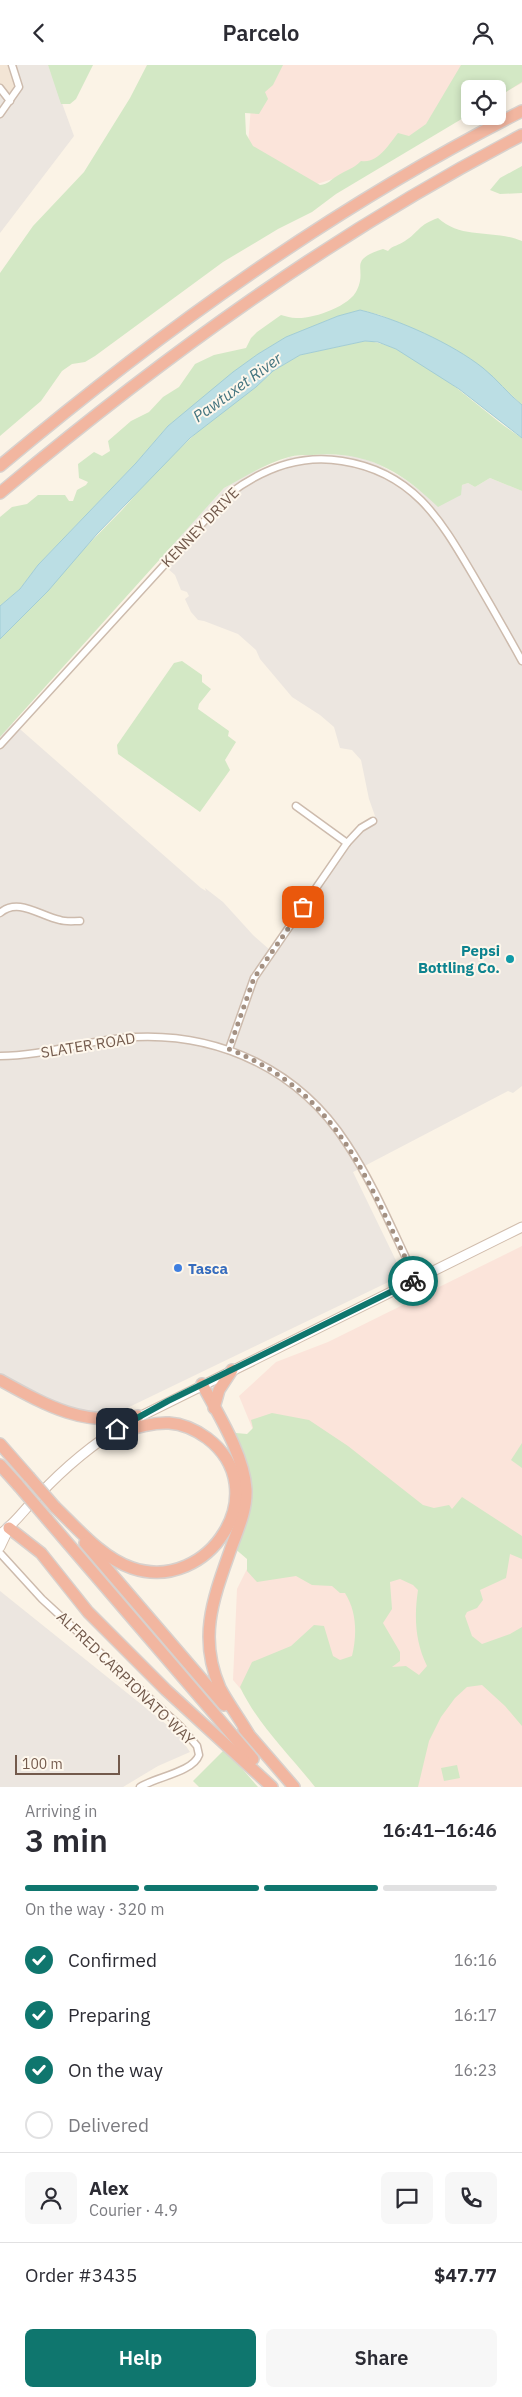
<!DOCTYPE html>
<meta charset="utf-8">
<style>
:root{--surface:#fff;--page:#f7f7f7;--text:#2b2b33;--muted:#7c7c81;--line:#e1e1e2;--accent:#0f766e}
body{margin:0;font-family:"IBM Plex Sans",sans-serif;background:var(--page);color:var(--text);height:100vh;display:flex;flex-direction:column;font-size:19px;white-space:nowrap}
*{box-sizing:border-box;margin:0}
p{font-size:16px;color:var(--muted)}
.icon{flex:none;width:28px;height:28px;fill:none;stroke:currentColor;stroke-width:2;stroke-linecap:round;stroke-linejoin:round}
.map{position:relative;height:1722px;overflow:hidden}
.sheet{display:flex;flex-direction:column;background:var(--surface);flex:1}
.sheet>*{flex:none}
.buttons{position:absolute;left:461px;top:15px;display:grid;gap:10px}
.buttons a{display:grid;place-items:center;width:45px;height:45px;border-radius:8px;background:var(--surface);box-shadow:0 2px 8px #0003;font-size:25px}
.scale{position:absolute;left:15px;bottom:12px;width:105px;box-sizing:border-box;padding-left:5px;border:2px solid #735a4c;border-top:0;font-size:14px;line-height:18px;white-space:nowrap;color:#735a4c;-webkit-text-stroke:4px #fef7ec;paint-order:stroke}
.pin{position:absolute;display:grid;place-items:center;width:42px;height:42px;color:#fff;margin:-21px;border-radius:10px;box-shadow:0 2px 8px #0006}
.courier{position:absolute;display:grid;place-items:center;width:50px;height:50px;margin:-25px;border:4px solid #0f766e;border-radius:50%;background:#fff;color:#222;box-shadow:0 1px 6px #0007}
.headline em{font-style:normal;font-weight:600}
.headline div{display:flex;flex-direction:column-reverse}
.headline{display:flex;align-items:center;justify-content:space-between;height:85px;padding:0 25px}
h1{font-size:32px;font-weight:600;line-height:38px}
.bar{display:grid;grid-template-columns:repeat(4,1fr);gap:8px 5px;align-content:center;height:60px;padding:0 25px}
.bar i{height:6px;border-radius:4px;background:var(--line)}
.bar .current{background:var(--accent)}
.bar p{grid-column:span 4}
.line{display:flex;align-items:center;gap:12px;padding:0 25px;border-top:1px solid var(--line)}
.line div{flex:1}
.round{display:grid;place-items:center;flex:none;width:52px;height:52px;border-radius:8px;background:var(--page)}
ol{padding:0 25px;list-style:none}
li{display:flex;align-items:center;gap:15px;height:55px}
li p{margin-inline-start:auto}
li .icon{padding:5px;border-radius:50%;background:var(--accent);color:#fff;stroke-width:4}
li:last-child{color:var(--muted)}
li i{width:28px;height:28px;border:2px solid var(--line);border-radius:50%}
.primary-button{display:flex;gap:10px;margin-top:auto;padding:10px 25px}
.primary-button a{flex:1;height:58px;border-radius:8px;background:var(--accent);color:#fff;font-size:20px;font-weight:600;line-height:58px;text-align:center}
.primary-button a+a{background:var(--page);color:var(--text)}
header{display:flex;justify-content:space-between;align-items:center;height:65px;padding:0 25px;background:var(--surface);font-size:22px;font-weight:600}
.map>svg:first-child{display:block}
</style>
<header><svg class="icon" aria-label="back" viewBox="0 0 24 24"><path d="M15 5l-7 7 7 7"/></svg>Parcelo<svg class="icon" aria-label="person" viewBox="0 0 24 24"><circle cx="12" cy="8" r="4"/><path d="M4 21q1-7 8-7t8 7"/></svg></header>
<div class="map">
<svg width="522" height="1722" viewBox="0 0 522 1722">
<rect width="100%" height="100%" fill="#fbf3e6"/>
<path fill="#f3e5d5" d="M0 0H12L18 19 11 34 0 24Z"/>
<g fill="#fbe4da">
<path d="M254 0H522V18L498 31V24H470V47L367 103 314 120 248 81Z"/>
<path d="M522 1181V1722H323L233 1615 237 1524 262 1474 272 1411 239 1331 276 1297 328 1277Z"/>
</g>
<g fill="#ece6e0">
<path d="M12 0H48L74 71 0 168V24L9 34 18 23Z"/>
<path d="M324 389 356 391 376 398 403 413 421 426 461 423 462 420 468 418 475 422 490 413 522 426V1021L513 1028 508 1026 353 1107 403 1210 125 1344 107 1349H95L65 1342 0 1309V672L13 658 201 823 206 826 205 823 223 837 253 870 270 885 355 764 365 756 375 751 369 734 361 695 352 685 340 683 334 662 320 650 292 632 260 594 256 585 238 569 204 556 198 555 191 547 185 534 189 531 187 527 181 525 175 510 158 495 224 423 252 407 290 392Z"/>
<path d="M0 1526 177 1668 190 1687 158 1701 123 1722H0Z"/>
</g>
<g fill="#d3e8c5" fill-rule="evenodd">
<path d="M48 0H93L76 34 70 39H61Z"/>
<path d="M147 0H283L273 20 265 27 268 34 259 49 245 48 246 69 253 81 320 120C329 119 330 115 337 111 346 105 353 104 361 96 378 99 389 79 398 68L409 71 426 59 461 0H522V17L498 32V24H470V49L336 129 312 147 278 164 223 197 95 291 85 297 72 299 62 306 41 336 0 371V208L33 161 84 107 130 33Z"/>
<path d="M522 101V128L500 129 490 125 500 113Z"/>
<path d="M438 153C462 175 493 164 522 176V340L483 303 413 264 380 250 361 245 338 251 287 272 258 289 168 361 136 398 38 500 20 524 0 541V452L12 442 27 439 38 430H65L69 436H73L77 425 86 420 88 417 79 413 78 399 94 387 102 391 110 386 108 376 131 356 149 347 163 332 179 322 195 299 214 290 246 283 251 273 257 267 281 250C286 251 291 253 296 253 314 254 350 241 357 225 368 202 346 196 383 184L388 186C393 180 398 181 405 176 419 167 418 160 438 153Z"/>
<path d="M365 276C417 279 479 346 522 373V426L490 413 475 422 468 418 462 420 461 430 438 442C401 406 366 385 312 390 305 390 296 390 289 392 266 398 245 412 224 423L0 672V574L48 526 67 501 122 445 160 402 209 356 256 322 273 306 300 290Z"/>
<path d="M182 596 202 610V617L211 624 199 639 198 644 229 666 228 671 236 677 225 695 230 705 200 747 118 689 117 680 174 598Z"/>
<path d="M272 1348 309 1355 348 1381 423 1440 434 1443 449 1440 452 1444 462 1432 522 1471V1494L510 1489 506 1513 480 1525 483 1535 477 1543 467 1547 465 1551 472 1571 482 1579 510 1569 522 1562V1661L505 1641 482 1620 467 1622 455 1633 441 1652 429 1676 418 1722H315C289 1689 258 1660 240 1622L252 1597 291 1581 314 1560 324 1561 333 1591 340 1595 352 1591C357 1570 357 1547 345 1528H340L332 1521 312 1520 296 1511 257 1517 247 1506V1494L233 1482 245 1437 232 1375 236 1368 247 1369 253 1363 251 1355ZM400 1514 413 1520 418 1525C414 1552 415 1576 427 1601L419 1610 406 1601 392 1602 400 1596V1587L383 1558 392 1544 390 1517Z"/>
<path d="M522 1378V1403L511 1395Z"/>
<path d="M225 1684 258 1722H199L193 1716Z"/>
<path d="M457 1700 460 1713 444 1716 441 1703Z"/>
</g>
<path fill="#bbdee4" stroke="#a2cdd5" d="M360 245C398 254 453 279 483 303 497 314 508 329 522 340V373L459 324 396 284 378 277 365 276 300 290 273 306 256 322 190 373 97 469 48 526 0 574V541L20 524 38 500 136 398 168 361 233 307 258 289 286 272 338 251Z"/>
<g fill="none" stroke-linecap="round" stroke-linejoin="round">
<g stroke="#cdbbad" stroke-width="9">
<g id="street">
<path d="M0 23 10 36"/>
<path d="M0 49 19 22 12 0"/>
<path d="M0 680 229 429C262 404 301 389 342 396 413 407 440 454 473 510 490 539 506 567 522 596"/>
<path d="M296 741 347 778"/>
<path d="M0 848C18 832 40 851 60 855 66 857 73 856 80 856"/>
<path d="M229 984 254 913 347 778 361 763 373 756"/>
<path d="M0 991C46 991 89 974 135 972 221 968 300 1006 347 1079 375 1121 394 1169 416 1214"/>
<path d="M0 1488 42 1534 180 1661 197 1681 199 1690C193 1707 156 1712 140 1722"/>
</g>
</g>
<g stroke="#d1bdad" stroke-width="11">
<g id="secondary">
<path d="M0 1469C15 1459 25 1443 38 1431 64 1403 94 1378 127 1358L522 1162"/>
<path d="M0 1482 9 1463"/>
</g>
</g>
<g stroke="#d8d1cd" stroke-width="14">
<g id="highway">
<path d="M0 401C162 265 333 142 522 46"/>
<path d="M0 428C164 291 332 169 522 70"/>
<path d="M0 1315C47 1341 84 1362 138 1351"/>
<path d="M202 1319C218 1349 244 1390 246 1424 247 1446 237 1466 230 1486 213 1534 198 1573 220 1623 228 1638 239 1653 248 1668"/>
<path d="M214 1343 219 1325 232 1305"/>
<path d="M0 1379 29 1412"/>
<path d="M0 1400 18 1420"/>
<path d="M55 1442C77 1463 102 1493 132 1503 209 1529 276 1425 207 1373 196 1365 183 1359 169 1358 148 1357 126 1366 106 1371"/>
<path d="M47 1454 253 1694"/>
<path d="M9 1463 41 1488 88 1547 166 1625 272 1722"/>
<path d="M85 1478 224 1640"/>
<path d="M244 1664 294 1722"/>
</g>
</g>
<use href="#street" stroke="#fff" stroke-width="6"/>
<use href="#secondary" stroke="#fff" stroke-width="9"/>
<use href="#highway" stroke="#f2b6a0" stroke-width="11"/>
<g stroke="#d8d1cd" stroke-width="14" stroke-linecap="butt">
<g id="highway-bridge">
<path d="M29 1412 55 1442"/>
<path d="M18 1420 47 1454"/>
</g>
</g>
<use href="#highway-bridge" stroke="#f2b6a0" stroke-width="11"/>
</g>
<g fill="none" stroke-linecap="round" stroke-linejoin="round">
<path stroke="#a39082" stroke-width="5" stroke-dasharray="0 9" d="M303 842 254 913 229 984C342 1030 365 1114 416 1214L413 1216"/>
<path stroke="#0f766e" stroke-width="6" d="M117 1364 168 1336 413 1216"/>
</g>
<circle fill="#0f9aa8" stroke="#fef7ec" stroke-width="2" cx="510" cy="894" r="5"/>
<circle fill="#3f7fe0" stroke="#fef7ec" stroke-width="2" cx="178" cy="1203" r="5"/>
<g text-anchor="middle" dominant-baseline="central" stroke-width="4" stroke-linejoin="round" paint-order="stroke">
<g font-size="15" fill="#735a4c" stroke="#fef7ec">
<text transform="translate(200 462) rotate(-46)">KENNEY DRIVE</text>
<text transform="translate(88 980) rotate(-9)">SLATER ROAD</text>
<text transform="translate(126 1613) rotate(44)">ALFRED CARPIONATO WAY</text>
</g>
<g font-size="15" font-weight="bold" fill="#0d838f" stroke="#fef7ec" text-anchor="end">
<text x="500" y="885">Pepsi<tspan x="500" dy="17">Bottling Co.</tspan></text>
</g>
<g font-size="15" font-weight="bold" fill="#366cbe" stroke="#fef7ec" text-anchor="start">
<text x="188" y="1203">Tasca</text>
</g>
<g font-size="16" font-style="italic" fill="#43747f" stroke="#fef7ec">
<text transform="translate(237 322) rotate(-36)">Pawtuxet River</text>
</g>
</g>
</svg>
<div class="buttons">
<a><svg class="icon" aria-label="locate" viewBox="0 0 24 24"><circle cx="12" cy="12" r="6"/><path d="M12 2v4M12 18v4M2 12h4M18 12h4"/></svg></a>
</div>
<div class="scale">100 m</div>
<div class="pin" style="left:303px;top:842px;background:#ea580c"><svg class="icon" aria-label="bag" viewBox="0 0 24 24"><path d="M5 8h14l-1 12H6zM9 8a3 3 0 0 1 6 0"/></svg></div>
<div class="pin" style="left:117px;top:1364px;background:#1f2937"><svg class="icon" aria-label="home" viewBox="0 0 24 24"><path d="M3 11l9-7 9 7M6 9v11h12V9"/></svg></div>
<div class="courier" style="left:413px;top:1216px"><svg class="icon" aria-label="bike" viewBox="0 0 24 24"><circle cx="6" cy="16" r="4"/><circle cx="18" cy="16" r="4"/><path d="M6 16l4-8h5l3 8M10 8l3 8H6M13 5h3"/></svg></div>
</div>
<section class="sheet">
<div class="headline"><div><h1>3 min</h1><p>Arriving in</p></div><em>16:41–16:46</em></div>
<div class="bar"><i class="current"></i><i class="current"></i><i class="current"></i><i></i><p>On the way · 320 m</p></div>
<ol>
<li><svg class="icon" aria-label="check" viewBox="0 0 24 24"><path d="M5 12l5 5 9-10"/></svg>Confirmed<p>16:16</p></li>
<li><svg class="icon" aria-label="check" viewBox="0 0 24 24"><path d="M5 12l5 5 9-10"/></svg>Preparing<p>16:17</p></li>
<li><svg class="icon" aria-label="check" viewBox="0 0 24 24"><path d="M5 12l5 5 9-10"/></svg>On the way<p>16:23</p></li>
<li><i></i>Delivered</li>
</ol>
<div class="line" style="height:90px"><a class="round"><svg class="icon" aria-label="person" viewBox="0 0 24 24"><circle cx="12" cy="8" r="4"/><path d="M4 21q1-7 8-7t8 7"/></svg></a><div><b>Alex</b><p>Courier · 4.9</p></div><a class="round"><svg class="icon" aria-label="chat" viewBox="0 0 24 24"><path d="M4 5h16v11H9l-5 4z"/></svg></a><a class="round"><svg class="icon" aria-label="phone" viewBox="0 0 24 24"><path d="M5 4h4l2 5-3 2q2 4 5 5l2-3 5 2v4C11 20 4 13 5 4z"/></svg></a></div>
<div class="line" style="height:65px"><div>Order #3435</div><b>$47.77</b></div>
<div class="primary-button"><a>Help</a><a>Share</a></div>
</section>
